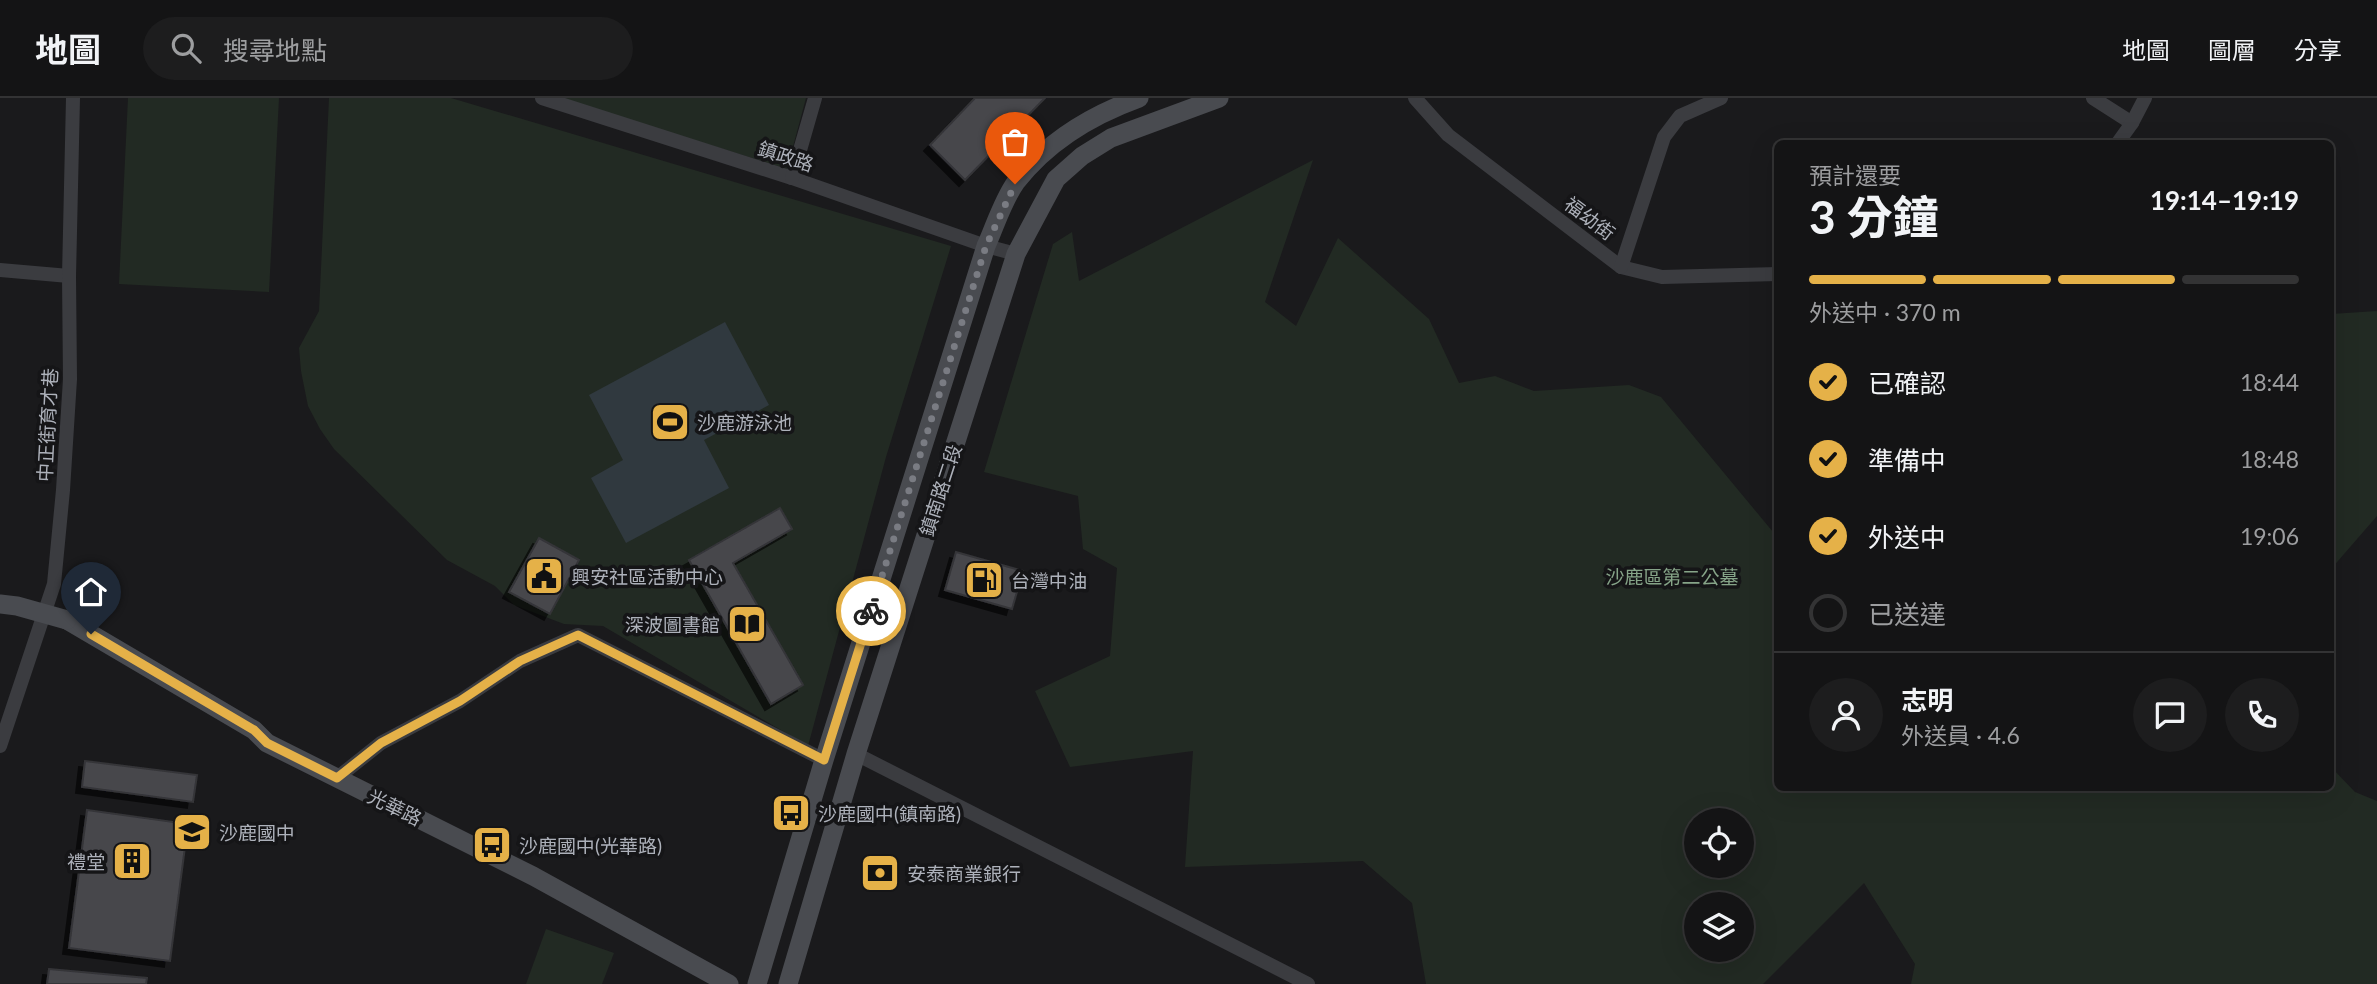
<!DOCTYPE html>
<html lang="zh-TW">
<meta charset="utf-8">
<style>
:root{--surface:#141415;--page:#1d1d1e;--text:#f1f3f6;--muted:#9d9ea0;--line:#333334;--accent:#e5b148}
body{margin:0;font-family:Lato,"Noto Sans TC",sans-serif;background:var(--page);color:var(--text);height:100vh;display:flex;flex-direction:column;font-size:26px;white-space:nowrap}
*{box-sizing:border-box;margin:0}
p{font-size:23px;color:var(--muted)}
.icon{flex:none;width:38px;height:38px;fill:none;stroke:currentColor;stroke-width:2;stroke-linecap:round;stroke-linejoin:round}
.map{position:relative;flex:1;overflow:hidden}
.details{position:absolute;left:1774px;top:42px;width:560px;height:651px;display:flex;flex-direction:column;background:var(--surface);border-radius:10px;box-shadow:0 7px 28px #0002,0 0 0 2px var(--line)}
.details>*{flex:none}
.tools{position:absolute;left:1684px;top:710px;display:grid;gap:14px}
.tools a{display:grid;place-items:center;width:70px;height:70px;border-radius:50%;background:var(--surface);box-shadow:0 7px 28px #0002,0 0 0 2px var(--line);font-size:35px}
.pin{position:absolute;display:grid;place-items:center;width:60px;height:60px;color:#fff;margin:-72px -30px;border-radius:50% 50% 50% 0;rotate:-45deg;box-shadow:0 0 7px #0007}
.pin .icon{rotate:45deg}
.courier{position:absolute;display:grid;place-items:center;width:70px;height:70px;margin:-35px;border:5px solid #e5b148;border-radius:50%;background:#fff;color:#222;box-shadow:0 2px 9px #0007}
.head em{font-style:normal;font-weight:700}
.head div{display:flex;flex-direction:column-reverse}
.head{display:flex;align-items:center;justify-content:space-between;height:119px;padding:0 35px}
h1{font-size:46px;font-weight:700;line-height:52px}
.bar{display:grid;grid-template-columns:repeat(4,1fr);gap:10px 7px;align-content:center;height:84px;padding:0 35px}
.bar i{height:9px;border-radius:5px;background:var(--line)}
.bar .selected{background:var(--accent)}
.bar p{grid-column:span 4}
.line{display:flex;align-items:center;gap:18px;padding:0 35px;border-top:2px solid var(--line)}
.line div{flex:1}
.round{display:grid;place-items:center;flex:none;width:74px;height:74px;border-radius:37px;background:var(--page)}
ol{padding:0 35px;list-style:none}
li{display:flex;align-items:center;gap:21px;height:77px}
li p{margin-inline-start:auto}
li .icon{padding:7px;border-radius:50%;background:var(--accent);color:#111;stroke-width:4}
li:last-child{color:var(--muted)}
li i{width:38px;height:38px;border:4px solid var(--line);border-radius:50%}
header{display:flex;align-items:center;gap:42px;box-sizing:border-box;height:98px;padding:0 35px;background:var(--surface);border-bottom:2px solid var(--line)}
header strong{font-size:33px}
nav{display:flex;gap:38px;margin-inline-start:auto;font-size:24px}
.search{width:490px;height:63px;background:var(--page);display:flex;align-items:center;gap:18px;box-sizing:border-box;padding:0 24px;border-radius:38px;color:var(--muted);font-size:26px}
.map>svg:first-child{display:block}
</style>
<header>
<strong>地圖</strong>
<div class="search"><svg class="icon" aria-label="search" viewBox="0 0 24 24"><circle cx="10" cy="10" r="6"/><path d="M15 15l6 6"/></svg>搜尋地點</div>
<nav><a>地圖</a><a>圖層</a><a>分享</a></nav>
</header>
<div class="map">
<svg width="2377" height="886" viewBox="0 0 2377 886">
<defs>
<filter id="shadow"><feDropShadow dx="-6" dy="6" stdDeviation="0" flood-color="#0009"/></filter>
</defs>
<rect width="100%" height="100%" fill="#1a1a1c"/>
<g fill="#222a23" fill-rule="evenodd">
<path d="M128 0H279L269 194 119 186Z"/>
<path d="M329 0H451L951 148 886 359 808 648 603 528 564 526 514 507 495 488 447 462 334 351 320 331 308 308 301 273 299 250 319 213Z"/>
<path d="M559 0H806L787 71Z"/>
<path d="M1313 62 1265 204 1296 228 1338 140 1429 221 1459 285 1495 278 1534 293 1629 287 1661 299 1778 440V690H2331V669L2355 694 2377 703V886H1911L1915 866 1864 785 1763 886H1426L1412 805 1363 763 1185 769 1193 653 1070 669 1035 593 1110 558 1117 470 1083 451 1078 398 984 374 1053 146 1072 134 1079 183ZM1696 723H1741V768H1696ZM1696 807H1741V852H1696Z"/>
<path d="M2377 213V418L2331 471V216Z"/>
<path d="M546 831 614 855 602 886H526Z"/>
</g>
<path fill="#30393f" d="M725 224 769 307 704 342 729 390 626 445 591 380 623 362 589 297Z"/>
<g fill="#47474c" stroke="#343438" stroke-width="2" filter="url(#shadow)">
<path d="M975 0H1045L965 82 930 47Z"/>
<path d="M780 410 792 431 733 465 803 587 771 606 689 462Z"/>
<path d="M539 440 579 462 550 516 509 494Z"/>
<path d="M956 454 1023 473 1012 511 945 492Z"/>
<path d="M85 663 197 677 193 704 82 689Z"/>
<path d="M87 712 188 726 170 863 69 850Z"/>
<path d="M49 871 147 880 146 886H47Z"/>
</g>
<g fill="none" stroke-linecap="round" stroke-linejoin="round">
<g stroke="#3b3c40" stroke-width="14">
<path d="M542 0 792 80 986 148 1016 156"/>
<path d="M1415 0 1448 37 1621 169 1662 179 1778 176"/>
<path d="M2093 0 2132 25"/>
<path d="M2117 46 2132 25 2145 0"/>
<path d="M792 80 815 0"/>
<path d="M1621 169 1664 39 1680 18 1721 0"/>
<path d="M0 172 69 178"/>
<path d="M0 648 54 486 63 392 70 281 69 178 73 0"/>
<path d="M856 656 1308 886"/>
<path d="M337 680 381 645 460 603 520 563 578 537 824 662"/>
</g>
<g stroke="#494b50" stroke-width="19">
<path d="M67 522 254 632 267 645 533 778 729 886"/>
<path d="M757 886 824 662 986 148C995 128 1003 102 1016 84 1047 44 1092 17 1139 0"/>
<path d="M788 886 856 656 1016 156 1056 81 1082 58 1111 40 1219 0"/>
</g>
<path stroke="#494b50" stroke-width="19" d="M0 506 17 508 67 522"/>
</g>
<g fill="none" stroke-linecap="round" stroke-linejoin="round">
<path stroke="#7a7c83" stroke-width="7" stroke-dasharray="0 12.6" d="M871 513 986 148 1015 86"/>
<path stroke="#e5b148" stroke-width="9" d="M91 536 254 632 267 645 337 680 381 645 460 603 520 563 578 537 824 662 871 513"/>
</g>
<defs>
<g id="stadium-square" transform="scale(2.0125)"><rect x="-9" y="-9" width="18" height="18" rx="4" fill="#e5b148" stroke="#151517"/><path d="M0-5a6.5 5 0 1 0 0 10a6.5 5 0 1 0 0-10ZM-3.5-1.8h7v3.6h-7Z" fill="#111"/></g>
<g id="civic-square" transform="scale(2.0125)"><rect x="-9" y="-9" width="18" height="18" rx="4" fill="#e5b148" stroke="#151517"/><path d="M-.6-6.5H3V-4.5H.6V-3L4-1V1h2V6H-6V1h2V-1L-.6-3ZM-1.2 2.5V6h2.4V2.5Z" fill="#111"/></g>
<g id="fuel-square" transform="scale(2.0125)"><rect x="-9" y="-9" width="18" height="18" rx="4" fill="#e5b148" stroke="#151517"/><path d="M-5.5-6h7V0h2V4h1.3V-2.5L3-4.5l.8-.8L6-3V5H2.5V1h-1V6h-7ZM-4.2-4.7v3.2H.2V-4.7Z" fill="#111"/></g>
<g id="library-square" transform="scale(2.0125)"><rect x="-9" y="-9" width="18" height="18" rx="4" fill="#e5b148" stroke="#151517"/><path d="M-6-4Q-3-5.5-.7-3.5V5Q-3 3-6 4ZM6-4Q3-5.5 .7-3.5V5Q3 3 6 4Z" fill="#111"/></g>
<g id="bus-square" transform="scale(2.0125)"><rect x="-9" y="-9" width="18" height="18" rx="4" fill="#e5b148" stroke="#151517"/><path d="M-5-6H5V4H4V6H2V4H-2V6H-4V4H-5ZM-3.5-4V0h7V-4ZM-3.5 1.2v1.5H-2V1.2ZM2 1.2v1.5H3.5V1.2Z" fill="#111"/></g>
<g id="school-square" transform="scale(2.0125)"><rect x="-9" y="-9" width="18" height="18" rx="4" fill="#e5b148" stroke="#151517"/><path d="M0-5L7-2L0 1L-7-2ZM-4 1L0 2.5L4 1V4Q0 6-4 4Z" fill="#111"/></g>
<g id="building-square" transform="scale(2.0125)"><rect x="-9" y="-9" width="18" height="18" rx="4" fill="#e5b148" stroke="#151517"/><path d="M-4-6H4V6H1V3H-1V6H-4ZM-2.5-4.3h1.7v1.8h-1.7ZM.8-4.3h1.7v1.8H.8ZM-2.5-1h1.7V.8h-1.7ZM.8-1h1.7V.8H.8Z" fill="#111"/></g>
<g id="bank-square" transform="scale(2.0125)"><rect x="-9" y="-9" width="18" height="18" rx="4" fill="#e5b148" stroke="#151517"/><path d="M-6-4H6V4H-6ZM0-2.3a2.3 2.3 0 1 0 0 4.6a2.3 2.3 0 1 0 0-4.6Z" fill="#111"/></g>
</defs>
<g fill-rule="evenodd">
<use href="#stadium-square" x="670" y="324"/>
<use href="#civic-square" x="544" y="478"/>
<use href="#fuel-square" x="984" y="482"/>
<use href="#library-square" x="747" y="526"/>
<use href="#bus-square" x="791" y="715"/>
<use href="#school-square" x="192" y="734"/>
<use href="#bus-square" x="492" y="747"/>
<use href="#building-square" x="132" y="763"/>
<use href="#bank-square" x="880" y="775"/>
</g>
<g text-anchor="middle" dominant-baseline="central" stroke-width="7" stroke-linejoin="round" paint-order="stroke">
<g font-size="19" fill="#adb1ba" stroke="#151517">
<text transform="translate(786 58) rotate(18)">鎮政路</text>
<text transform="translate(1590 120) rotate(37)">福幼街</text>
<text transform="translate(47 327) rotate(-87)">中正街育才巷</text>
<text transform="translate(940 392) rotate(-72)">鎮南路二段</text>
<text transform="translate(395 709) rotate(26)">光華路</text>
</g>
<g font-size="19" fill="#adb1ba" stroke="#151517" text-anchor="start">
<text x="697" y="324">沙鹿游泳池</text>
<text x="571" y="478">興安社區活動中心</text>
<text x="1011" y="482">台灣中油</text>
<text x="720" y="526" text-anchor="end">深波圖書館</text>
<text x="818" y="715">沙鹿國中(鎮南路)</text>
<text x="219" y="734">沙鹿國中</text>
<text x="519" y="747">沙鹿國中(光華路)</text>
<text x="105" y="763" text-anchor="end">禮堂</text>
<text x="907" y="775">安泰商業銀行</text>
</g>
<g font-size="19" fill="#86a488" stroke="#151517">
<text x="1672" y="478">沙鹿區第二公墓</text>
</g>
</g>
</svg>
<div class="tools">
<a><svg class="icon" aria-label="locate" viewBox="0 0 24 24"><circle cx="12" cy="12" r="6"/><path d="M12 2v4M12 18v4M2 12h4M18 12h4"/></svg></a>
<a><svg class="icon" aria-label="layers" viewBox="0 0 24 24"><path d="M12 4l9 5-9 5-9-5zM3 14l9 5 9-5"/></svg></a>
</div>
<div class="pin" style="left:1015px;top:86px;background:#ea580c"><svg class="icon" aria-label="bag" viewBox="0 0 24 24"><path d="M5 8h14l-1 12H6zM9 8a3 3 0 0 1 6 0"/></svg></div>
<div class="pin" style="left:91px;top:536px;background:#1f2937"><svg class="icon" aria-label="home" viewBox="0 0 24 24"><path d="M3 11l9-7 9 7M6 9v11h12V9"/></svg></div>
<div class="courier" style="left:871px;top:513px"><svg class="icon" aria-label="bike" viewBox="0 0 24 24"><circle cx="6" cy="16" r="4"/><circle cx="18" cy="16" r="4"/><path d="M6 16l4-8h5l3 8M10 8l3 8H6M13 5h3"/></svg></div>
<section class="details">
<div class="head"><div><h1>3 分鐘</h1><p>預計還要</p></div><em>19:14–19:19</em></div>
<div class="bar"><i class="selected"></i><i class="selected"></i><i class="selected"></i><i></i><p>外送中 · 370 m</p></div>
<ol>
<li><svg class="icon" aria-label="check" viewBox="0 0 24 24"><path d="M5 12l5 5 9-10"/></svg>已確認<p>18:44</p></li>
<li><svg class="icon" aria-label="check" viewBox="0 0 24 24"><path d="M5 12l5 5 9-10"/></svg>準備中<p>18:48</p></li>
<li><svg class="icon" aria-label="check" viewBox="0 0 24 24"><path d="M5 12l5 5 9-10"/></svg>外送中<p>19:06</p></li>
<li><i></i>已送達</li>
</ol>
<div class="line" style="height:126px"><a class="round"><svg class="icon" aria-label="person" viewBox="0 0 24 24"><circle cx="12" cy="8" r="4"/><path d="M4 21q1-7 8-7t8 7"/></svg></a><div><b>志明</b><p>外送員 · 4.6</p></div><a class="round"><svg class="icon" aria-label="chat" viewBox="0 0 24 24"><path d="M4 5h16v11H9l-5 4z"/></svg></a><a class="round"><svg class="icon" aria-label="phone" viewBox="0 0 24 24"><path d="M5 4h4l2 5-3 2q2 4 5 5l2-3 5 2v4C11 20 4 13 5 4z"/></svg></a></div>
</section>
</div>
